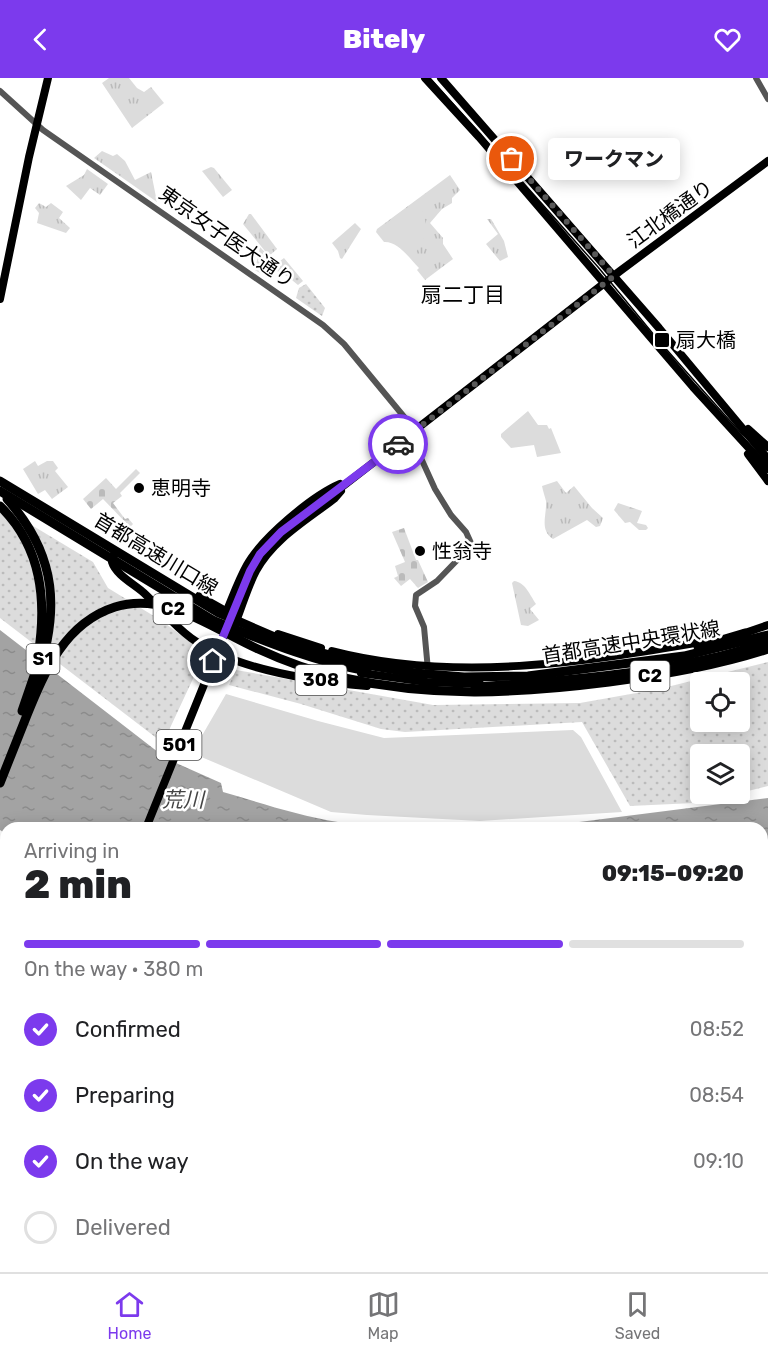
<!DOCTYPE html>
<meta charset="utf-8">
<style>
:root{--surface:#fff;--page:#f6f6f6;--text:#202124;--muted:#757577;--line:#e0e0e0;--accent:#7c3aed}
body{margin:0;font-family:Rubik,"Noto Sans JP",sans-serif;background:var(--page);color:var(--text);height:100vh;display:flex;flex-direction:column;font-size:22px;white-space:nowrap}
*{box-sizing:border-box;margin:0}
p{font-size:20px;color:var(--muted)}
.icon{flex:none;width:33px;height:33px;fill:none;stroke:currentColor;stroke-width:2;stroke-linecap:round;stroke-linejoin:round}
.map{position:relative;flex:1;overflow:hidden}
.details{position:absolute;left:0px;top:744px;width:768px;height:450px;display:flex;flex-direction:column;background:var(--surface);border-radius:18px 18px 0 0;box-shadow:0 3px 15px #0003}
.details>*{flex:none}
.fabs{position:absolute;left:690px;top:594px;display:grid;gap:12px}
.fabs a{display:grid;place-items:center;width:60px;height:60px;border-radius:6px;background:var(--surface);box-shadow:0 3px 15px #0003;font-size:30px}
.pin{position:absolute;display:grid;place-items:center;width:51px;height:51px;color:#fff;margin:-26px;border:3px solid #fff;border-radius:50%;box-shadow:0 2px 6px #0007}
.courier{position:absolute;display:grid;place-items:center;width:60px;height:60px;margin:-30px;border:4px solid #7c3aed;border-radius:50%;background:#fff;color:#222;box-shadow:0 2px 8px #0007}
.bubble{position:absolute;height:42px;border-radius:6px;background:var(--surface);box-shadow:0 3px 15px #0003;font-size:20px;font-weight:800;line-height:42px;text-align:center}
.head em{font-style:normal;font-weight:800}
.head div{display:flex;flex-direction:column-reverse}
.head{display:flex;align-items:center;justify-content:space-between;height:102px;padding:0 24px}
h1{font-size:39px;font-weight:800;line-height:45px}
.bar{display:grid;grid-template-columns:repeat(4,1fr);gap:9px 6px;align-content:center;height:72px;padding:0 24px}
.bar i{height:8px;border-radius:4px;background:var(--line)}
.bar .current{background:var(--accent)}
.bar p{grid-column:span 4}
ol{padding:0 24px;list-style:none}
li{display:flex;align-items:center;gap:18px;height:66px}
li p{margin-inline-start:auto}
li .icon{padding:6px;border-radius:50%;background:var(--accent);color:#fff;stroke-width:4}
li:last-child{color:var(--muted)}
li i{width:33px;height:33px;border:3px solid var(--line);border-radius:50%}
header{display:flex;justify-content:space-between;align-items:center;height:78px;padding:0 24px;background:var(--accent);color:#fff;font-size:27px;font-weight:800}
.menu{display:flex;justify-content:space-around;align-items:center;height:84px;border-top:2px solid var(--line);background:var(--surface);font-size:16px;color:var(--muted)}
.menu a{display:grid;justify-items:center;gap:3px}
.menu .current{color:var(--accent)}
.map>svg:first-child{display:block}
</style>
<header><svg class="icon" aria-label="back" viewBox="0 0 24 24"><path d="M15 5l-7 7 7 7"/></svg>Bitely<svg class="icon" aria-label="heart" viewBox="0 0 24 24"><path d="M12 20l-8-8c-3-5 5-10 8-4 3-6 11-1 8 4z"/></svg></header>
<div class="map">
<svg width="768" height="1194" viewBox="0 0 768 1194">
<defs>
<pattern id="grass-dots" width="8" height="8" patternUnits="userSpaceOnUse" patternTransform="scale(1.5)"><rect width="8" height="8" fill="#dcdcdc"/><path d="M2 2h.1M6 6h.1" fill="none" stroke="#bbb" stroke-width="1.8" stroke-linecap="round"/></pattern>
<pattern id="forest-firs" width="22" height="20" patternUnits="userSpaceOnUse" patternTransform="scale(1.5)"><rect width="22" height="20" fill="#dcdcdc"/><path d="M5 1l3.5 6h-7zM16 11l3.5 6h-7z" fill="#bbb"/></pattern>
<pattern id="cemetery-stones" width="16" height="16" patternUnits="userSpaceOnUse" patternTransform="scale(1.5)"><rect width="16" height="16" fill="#dcdcdc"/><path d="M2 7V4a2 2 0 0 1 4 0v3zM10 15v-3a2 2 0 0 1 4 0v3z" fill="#bbb"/></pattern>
<pattern id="park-tufts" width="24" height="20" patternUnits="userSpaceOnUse" patternTransform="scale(1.5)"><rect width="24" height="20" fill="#dcdcdc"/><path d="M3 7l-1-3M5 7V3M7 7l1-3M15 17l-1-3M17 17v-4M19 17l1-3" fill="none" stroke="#bbb"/></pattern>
<pattern id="water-ripples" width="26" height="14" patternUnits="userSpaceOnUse" patternTransform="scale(1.5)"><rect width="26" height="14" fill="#a3a3a3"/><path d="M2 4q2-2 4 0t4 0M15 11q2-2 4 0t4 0" fill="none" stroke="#8b8b8b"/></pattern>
</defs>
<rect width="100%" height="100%" fill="#fff"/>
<g fill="url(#grass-dots)" fill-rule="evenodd">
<path d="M260 169 276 186 284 180 303 203 298 207 287 198 277 193C267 195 264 198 255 192Z"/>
<path d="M306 206 325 230 322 238 296 220 299 210Z"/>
<path d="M0 428 93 484 108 510 162 543 205 575 163 665 0 540Z"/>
<path d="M768 584V708L740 715V676H700V716H736L694 725 630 728 582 644 405 654 381 651 301 626 229 607 236 592 433 627 580 625 659 611ZM700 604H740V644H700Z"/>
<path d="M768 876V970L762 971V877Z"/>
</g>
<path fill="url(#forest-firs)" d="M618 425 642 433 637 445 646 447 648 450 646 452H639L630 444 625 445 614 432Z"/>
<g fill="url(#cemetery-stones)">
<path d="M136 391 140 395 120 415 122 418 113 425 125 441 128 440 133 446 130 449 103 421 91 431 83 421 106 400 116 411Z"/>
<path d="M404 450 416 482H418L428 504 418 510 410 501 401 508 394 500 398 498 395 488 405 484 392 454Z"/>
</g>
<g fill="url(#park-tufts)">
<path d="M109 0H129L137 10 144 14 151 9 164 25 132 50 102 5Z"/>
<path d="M102 73 113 78 117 76 125 83 135 102 151 94 157 124 94 80Z"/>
<path d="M211 89 214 90 232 112 223 119 202 93Z"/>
<path d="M87 91 108 106 100 117 90 110 81 122 66 108 84 97Z"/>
<path d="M450 97 460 112 452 120V125L442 131 430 145 443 160V166L453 181 425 202 417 192 419 190C409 180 398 163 384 164L376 154 377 151Z"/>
<path d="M39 125 46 129 51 125 63 134 59 140 70 150 66 155 37 145 39 135 35 130Z"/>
<path d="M249 136H251L277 171 269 178 243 146Z"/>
<path d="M487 141H491L504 163 508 179 500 183 486 166 498 156Z"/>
<path d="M355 145 361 151 342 181 340 180 338 173 332 165Z"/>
<path d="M35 383 38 388 47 383H53L58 390 55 393 68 409 52 421 45 412 38 416 23 391Z"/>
<path d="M557 403 566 415 574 408 592 430 603 440 600 448 596 449 587 442 553 461C539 452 547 437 546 423 545 419 543 413 542 408Z"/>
<path d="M514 503C525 504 530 517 536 526L530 531 539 542 528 548 521 547 512 505Z"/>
</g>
<g fill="#dcdcdc">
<path d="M416 123C431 141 428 164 411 179L391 162 383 150 385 146Z"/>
<path d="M528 333 538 347H547L549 351 551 350 561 375 537 379 534 367 511 370 501 359V356Z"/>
<path d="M226 616 318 643 384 660 573 652 581 659 622 734 480 743 367 737 331 734 192 675Z"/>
</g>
<g fill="url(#water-ripples)">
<path d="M0 552 167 681 221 705 223 714C261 725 299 738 338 744 397 753 459 747 518 750H6V756L0 752Z"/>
<path d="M768 720V874H762V750H532Z"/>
</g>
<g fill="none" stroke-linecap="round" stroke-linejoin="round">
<g stroke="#555" stroke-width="6">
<path d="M756 0 768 21"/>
<path d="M0 13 43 52 323 247 344 266 410 346 409 363 420 378 435 411 451 437 466 454 471 465 466 473 437 503 416 517 415 528 424 549 428 592"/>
<path d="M0 888 6 891"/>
<path d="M0 1089 6 1093"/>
<path d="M231 1188 234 1194"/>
<path d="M563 1194 571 1188"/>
</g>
<g stroke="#000" stroke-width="8">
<path d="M425 0 479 59 693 309 768 391"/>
<path d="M441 0 659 250 768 381"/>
<path d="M0 221 29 79 48 0"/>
<path d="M748 351 768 369"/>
<path d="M748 376 768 403"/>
<path d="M114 476 112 484C116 497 134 506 144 515 160 530 173 547 191 560 235 592 313 603 367 608"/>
<path d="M199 518 231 536"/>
<path d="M225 537C232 521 238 503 247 487 262 460 312 418 340 406"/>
<path d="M235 546C242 529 247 510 256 493 273 461 307 442 335 420L341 413"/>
<path d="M278 556 321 570"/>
<path d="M742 556 768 547"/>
<path d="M332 573C456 605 583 584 707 563"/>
<path d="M361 595 427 604 480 606"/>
<path d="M146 750 250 493 260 476 271 464 620 193 768 83"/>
<path d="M762 964 768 963"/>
<path d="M762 986 768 985"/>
<path d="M0 1017 6 1011"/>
<path d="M0 1027 6 1021"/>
<path d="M0 1036 6 1031"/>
<path d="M699 1188 704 1194"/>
</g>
<g stroke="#000" stroke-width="9">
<path d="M0 403 217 534 293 567 367 587 415 595 464 599 528 598 684 578 768 557"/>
<path d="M0 413 211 541"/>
<path d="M7 421C58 478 60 534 36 603"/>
<path d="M0 428C42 469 47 523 38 578"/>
<path d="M207 540C260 561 311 583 367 593"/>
<path d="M698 569 745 555"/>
<path d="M475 609C538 605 600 600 662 590 698 583 734 577 768 563"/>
<path d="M22 633 34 598"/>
<path d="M0 705C9 682 18 660 27 637 45 593 65 545 115 529 166 513 213 551 258 571 284 583 311 593 339 599 434 620 514 616 609 604 663 597 716 588 768 571"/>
</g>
<path stroke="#000" stroke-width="1.5" d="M430 0 598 189 659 263 722 334 742 356 768 377"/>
</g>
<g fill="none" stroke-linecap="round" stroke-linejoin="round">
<path stroke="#595959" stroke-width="6" stroke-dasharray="0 10.8" d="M398 366 614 198 512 81"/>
<path stroke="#7c3aed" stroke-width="8" d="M213 583 250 493 260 476 281 454 398 366"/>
</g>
<g fill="#000" stroke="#fff" stroke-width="2">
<rect x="654" y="254" width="16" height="16" rx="3"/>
<circle cx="139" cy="410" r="6"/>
<circle cx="420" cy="473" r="6"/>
</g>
<g text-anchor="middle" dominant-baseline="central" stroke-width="5" stroke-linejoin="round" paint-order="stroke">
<g fill="#fff" stroke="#4c4c4c" stroke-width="1.5">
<rect x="153.5" y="516" width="39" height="30" rx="4.5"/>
<rect x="26.5" y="566" width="33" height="30" rx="4.5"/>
<rect x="630.5" y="583" width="39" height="30" rx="4.5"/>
<rect x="295.5" y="587" width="51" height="30" rx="4.5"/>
<rect x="156.5" y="652" width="45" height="30" rx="4.5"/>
</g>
<g font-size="18" font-weight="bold" fill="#000">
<text x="173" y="531">C2</text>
<text x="43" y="581">S1</text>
<text x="650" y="598">C2</text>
<text x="321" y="602">308</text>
<text x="179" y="667">501</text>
</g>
<g font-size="20" fill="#000" stroke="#fff">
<text transform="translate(670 136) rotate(-36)">江北橋通り</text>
<text transform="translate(227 159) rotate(35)">東京女子医大通り</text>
<text transform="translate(156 476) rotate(31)">首都高速川口線</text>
<text transform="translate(631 564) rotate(-9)">首都高速中央環状線</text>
</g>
<g font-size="20" fill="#000" stroke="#fff" text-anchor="start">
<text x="676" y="262">扇大橋</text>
<text x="151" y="410">恵明寺</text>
<text x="432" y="473">性翁寺</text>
</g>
<g font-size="21" fill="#000" stroke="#fff">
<text x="463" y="216">扇二丁目</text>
</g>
<g font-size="21" font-style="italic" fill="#444" stroke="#fff">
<text x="183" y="721">荒川</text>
</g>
</g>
</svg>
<div class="fabs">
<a><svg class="icon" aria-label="locate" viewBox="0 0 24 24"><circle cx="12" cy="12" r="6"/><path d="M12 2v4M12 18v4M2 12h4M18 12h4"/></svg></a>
<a><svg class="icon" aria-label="layers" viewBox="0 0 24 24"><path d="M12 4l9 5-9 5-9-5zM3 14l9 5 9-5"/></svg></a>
</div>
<div class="pin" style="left:512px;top:81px;background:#ea580c"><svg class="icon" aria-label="bag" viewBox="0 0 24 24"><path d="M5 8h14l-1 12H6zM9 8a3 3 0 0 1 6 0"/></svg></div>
<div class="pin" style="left:213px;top:583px;background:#1f2937"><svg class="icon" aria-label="home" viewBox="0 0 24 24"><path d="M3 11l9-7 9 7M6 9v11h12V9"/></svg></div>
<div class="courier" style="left:398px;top:366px"><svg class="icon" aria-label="car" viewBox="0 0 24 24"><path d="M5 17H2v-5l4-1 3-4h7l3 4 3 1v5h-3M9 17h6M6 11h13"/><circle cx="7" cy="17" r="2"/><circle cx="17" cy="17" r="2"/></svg></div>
<div class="bubble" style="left:548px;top:60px;width:132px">ワークマン</div>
<section class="details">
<div class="head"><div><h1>2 min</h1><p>Arriving in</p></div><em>09:15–09:20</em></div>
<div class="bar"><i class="current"></i><i class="current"></i><i class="current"></i><i></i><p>On the way · 380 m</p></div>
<ol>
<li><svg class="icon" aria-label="check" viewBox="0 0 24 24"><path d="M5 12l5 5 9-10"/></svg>Confirmed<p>08:52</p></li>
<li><svg class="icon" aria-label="check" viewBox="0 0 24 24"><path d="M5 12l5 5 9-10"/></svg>Preparing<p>08:54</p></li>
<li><svg class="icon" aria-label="check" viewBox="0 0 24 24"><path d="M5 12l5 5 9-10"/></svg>On the way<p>09:10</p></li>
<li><i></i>Delivered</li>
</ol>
</section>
</div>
<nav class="menu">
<a class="current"><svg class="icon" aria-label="home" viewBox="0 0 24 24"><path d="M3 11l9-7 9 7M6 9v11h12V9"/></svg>Home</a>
<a><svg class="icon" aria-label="map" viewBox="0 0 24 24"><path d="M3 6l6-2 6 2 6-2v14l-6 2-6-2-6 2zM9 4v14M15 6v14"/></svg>Map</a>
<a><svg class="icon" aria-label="saved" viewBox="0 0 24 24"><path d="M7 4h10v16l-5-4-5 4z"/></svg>Saved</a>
</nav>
